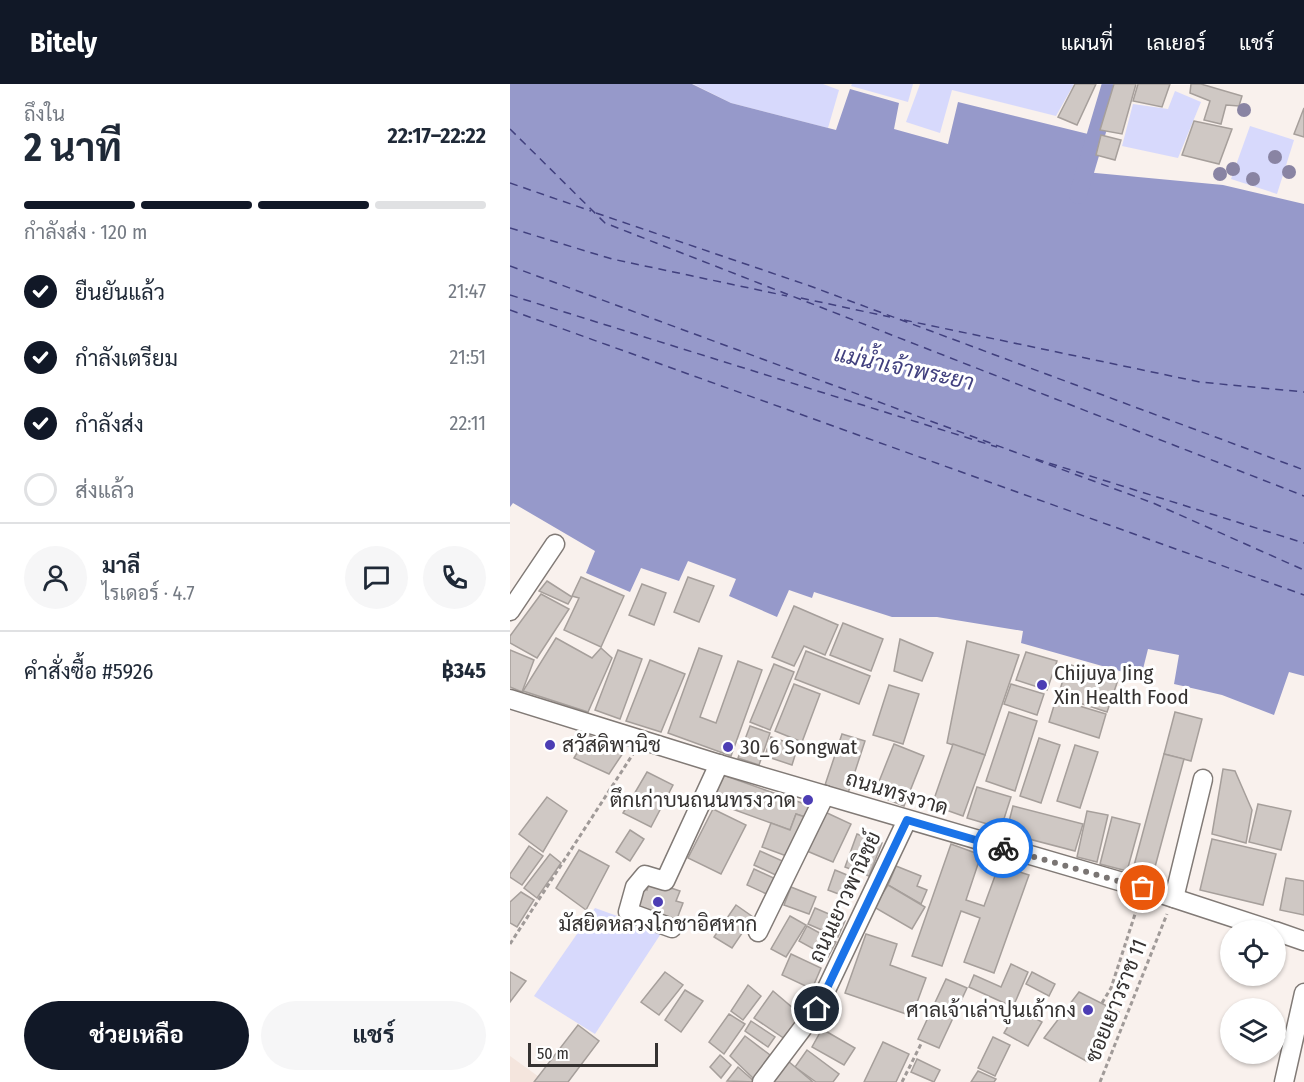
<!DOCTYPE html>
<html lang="th">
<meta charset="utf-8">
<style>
:root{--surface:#fff;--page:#f6f6f7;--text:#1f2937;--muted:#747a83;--line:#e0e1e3;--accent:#111827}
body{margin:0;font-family:"Fira Sans Condensed",Sarabun,sans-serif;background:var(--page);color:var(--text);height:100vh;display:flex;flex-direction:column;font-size:22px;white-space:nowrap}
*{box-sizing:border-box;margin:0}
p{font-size:20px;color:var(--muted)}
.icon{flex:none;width:33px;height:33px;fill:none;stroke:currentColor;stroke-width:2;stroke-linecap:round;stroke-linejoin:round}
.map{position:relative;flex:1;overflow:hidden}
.drawer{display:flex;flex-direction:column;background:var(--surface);width:510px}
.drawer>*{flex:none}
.controls{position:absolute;left:710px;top:836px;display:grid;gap:12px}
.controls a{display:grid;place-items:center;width:66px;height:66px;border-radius:50%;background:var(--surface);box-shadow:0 2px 4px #0004;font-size:30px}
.scale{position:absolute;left:18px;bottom:15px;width:130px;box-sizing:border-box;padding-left:6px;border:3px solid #353231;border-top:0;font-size:16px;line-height:21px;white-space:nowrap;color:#353231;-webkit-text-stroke:4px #fff;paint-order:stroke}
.pin{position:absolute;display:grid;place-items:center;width:51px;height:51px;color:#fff;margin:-26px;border:3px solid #fff;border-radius:50%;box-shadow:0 2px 6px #0007}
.courier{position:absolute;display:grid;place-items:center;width:60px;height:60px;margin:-30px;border:4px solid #1a73e8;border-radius:50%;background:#fff;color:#222;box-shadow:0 2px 8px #0007}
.overview em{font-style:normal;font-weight:700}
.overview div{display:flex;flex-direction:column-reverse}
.overview{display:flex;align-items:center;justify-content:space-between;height:102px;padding:0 24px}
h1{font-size:39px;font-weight:700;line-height:45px}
.bar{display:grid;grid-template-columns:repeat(4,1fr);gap:9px 6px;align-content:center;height:72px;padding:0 24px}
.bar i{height:8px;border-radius:4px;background:var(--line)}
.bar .active{background:var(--accent)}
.bar p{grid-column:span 4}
.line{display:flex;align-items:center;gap:15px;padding:0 24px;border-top:2px solid var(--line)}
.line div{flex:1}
.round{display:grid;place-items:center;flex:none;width:63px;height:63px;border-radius:32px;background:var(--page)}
ol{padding:0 24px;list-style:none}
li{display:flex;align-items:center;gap:18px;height:66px}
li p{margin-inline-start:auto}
li .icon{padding:6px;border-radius:50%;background:var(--accent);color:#fff;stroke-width:4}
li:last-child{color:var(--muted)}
li i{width:33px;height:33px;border:3px solid var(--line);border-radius:50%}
.button{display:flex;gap:12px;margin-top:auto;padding:12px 24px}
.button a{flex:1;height:69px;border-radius:36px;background:var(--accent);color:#fff;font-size:24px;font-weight:700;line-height:69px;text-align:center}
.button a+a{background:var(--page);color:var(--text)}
header{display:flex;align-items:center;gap:36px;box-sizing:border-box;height:84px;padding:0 30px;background:var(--accent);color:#fff}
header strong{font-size:28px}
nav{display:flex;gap:33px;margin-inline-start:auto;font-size:21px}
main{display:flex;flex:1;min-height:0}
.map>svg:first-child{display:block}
</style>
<header>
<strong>Bitely</strong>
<nav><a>แผนที่</a><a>เลเยอร์</a><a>แชร์</a></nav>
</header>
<main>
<section class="drawer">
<div class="overview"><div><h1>2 นาที</h1><p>ถึงใน</p></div><em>22:17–22:22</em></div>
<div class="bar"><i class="active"></i><i class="active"></i><i class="active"></i><i></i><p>กำลังส่ง · 120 m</p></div>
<ol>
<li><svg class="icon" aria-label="check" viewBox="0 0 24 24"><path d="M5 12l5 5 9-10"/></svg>ยืนยันแล้ว<p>21:47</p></li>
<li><svg class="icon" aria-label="check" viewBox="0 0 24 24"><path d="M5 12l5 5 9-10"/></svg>กำลังเตรียม<p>21:51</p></li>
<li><svg class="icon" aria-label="check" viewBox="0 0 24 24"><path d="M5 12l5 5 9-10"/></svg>กำลังส่ง<p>22:11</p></li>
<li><i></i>ส่งแล้ว</li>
</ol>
<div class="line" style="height:108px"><a class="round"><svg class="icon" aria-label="person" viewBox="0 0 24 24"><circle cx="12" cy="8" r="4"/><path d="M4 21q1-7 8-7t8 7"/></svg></a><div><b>มาลี</b><p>ไรเดอร์ · 4.7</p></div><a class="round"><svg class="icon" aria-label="chat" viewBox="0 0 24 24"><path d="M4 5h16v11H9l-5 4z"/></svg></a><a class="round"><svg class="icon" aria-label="phone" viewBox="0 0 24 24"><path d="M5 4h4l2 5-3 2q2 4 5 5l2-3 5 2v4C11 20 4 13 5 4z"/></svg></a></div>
<div class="line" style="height:78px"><div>คำสั่งซื้อ #5926</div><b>฿345</b></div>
<div class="button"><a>ช่วยเหลือ</a><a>แชร์</a></div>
</section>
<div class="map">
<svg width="794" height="998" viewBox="0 0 794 998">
<rect width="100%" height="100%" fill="#f9f1ed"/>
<path fill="#f4e5dd" d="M0 972 36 998H0Z"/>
<g fill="#d7d9fc">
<path d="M183 0H313L329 6 318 44 221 19Z"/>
<path d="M342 0H403L398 18 341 2Z"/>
<path d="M410 0H564L546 32 442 6 430 49 396 38Z"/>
<path d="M665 7 691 18 668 74 612 62 623 20 658 25Z"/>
<path d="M740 42 784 56 767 110 721 95Z"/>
<path d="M85 824 152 848 85 950 24 912Z"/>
</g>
<path fill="#9699ca" d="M0 0H182L221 19 326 46 340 5 389 19 384 45 438 60 448 18 578 50 575 88 713 101 794 120V592L779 588 764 631 712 611 664 600 669 571 638 565 631 593 511 559 513 547 427 533H382L304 508 302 514 279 506 267 533 219 512 226 495 178 477 169 497 131 484 120 508 76 489 85 467 3 419 0 423Z"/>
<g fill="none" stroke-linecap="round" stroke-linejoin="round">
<path stroke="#9699ca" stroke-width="18" d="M568 111 601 0"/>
<g stroke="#41407e" stroke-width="1.5" stroke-dasharray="8 6" stroke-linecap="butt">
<path d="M0 45 95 139 794 412"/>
<path d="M0 99 81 127"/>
<path d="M86 129 300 202 794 386"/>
<path d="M0 144 102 175 277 212"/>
<path d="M0 182 643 419 794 486"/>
<path d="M0 211 487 363"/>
<path d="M291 214 380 233"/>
<path d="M0 226 794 511"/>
<path d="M394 236 690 298 794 308"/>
<path d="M526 375 794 459"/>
</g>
</g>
<g fill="#cfc8c4" stroke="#a69f9b" stroke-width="1.5">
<path d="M565 0H586L567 41 548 33Z"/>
<path d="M604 0H626L612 50 590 46Z"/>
<path d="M628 0H660L652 23 623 17Z"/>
<path d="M681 0H691L732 12 729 22 716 21 711 40 694 36 700 17 680 9Z"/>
<path d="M794 24V53L784 50Z"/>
<path d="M684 37 722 45 709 80 672 71Z"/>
<path d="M591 51 611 56 605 76 586 71Z"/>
<path d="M71 493 114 512 91 563 54 546 69 514 62 512Z"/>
<path d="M178 493 204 502 189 538 164 528Z"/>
<path d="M37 497 62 513 58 520 29 507Z"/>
<path d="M132 500 156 509 144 541 119 531Z"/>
<path d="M31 510 59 525 27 574 0 559V552Z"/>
<path d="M284 522 328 541 315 571 294 562 284 582 262 573Z"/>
<path d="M333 539 373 555 361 587 320 571Z"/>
<path d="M46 554 82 574 91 564 102 574 78 628 13 607Z"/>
<path d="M390 555 423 569 412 597 384 587Z"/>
<path d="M457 557 509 571 475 671 437 659Z"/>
<path d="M189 564 212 572 190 633 206 639 228 577 252 586 221 672 158 649Z"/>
<path d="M0 566 24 576 12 608 0 603Z"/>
<path d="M108 566 132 575 110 635 85 626Z"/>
<path d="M296 567 360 592 349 620 285 595Z"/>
<path d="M516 568 547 577 537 606 506 596Z"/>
<path d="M140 576 175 590 151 648 116 637Z"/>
<path d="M264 580 284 588 260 646 240 638Z"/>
<path d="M558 580 608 596 597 628 548 612Z"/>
<path d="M284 600 310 610 292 658 265 647Z"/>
<path d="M501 600 534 610 527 631 494 620Z"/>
<path d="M379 601 409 610 393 660 363 651Z"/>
<path d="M546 615 596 630 589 654 539 638Z"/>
<path d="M499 628 527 637 505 707 476 697Z"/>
<path d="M665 628 692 635 681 677 654 670Z"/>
<path d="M240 642 260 649 249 681 228 674Z"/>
<path d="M332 650 355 657 338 709 315 701Z"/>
<path d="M78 651 115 666 99 690 64 674Z"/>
<path d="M261 653 288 662 282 681 255 672Z"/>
<path d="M529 654 550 661 531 719 510 712Z"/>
<path d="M384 660 414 672 394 722 364 710Z"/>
<path d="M443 660 475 671 453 732 422 721Z"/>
<path d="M565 661 588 668 570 724 547 717Z"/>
<path d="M654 670 674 675 642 794 622 789Z"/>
<path d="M713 685 725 687 742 726 736 759 702 750Z"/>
<path d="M137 688 163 701 141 743 113 729Z"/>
<path d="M213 691 306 724 301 735 286 730 280 746 203 718Z"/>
<path d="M467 703 501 713 491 744 457 734Z"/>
<path d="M37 713 57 727 33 768 9 750Z"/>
<path d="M748 720 781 727 771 766 739 758Z"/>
<path d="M503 722 573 740 565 767 496 749Z"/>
<path d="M203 725 236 741 211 790 178 774Z"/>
<path d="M577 727 598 731 587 778 567 773Z"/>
<path d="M315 728 341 740 323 778 297 767Z"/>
<path d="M286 730 301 735 282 774 252 763 261 739 280 746Z"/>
<path d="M602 733 630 740 617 787 590 780Z"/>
<path d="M120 746 134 755 120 777 106 768Z"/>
<path d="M347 750 372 759 359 792 335 783Z"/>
<path d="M702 755 766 770 753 821 690 806Z"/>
<path d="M441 760 471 771 456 816 474 822 489 781 519 791 484 889 454 878 470 834 451 827 432 882 402 872Z"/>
<path d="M19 762 33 772 12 801 0 793V790Z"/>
<path d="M69 766 99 782 76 826 46 804Z"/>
<path d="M250 767 277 779 270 793 244 781Z"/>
<path d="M40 770 51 779 27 814 14 804Z"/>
<path d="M386 782 411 792 407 802 417 806 411 820 378 801Z"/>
<path d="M244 785 268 796 261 812 237 801Z"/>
<path d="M325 786 349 796 342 815 318 806Z"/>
<path d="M776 794 794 797V831L770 826Z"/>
<path d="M140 797 170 807 166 817 173 819 165 840 124 825 131 804 137 806Z"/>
<path d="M378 801 415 823 402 845 364 823Z"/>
<path d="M281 803 306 813 299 830 274 821Z"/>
<path d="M11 808 24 816 7 843 0 839V818Z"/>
<path d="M226 821 243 833 222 864 204 853Z"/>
<path d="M305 824 335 837 328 853 298 840Z"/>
<path d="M280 832 296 841 276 873 261 865Z"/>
<path d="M297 842 326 858 318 873 289 857Z"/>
<path d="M356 850 387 860 380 881 416 894 402 932 335 909Z"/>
<path d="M281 870 311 884 302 905 272 891Z"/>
<path d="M501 880 518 888 503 923 459 903 464 891 491 903Z"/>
<path d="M0 888 16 897 0 918Z"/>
<path d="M155 888 173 901 149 931 131 918Z"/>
<path d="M522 888 545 900 539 912 516 900Z"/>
<path d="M436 895 457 904 429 964 408 955Z"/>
<path d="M238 901 251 912 233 936 221 927Z"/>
<path d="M175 906 193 917 171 948 155 936Z"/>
<path d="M263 907 291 931 275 955 244 934Z"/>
<path d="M569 908 609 928 578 978 534 954Z"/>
<path d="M508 925 532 938 518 962 494 949Z"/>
<path d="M219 930 235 940 214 970 199 958Z"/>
<path d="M241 937 265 953 258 963 235 947Z"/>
<path d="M68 941 89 957 58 998H24Z"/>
<path d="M312 945 345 964 334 981 302 963Z"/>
<path d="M235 952 260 971 244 995 220 972Z"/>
<path d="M483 953 500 961 485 992 468 984Z"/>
<path d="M373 958 399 970 386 998H354Z"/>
<path d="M297 966 329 990 323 998H306L285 983Z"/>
<path d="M210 971 221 981 211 994 200 983Z"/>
<path d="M407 975 430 986 424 998 401 988Z"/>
<path d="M278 977 303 998H261Z"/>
<path d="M228 983 245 998 217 997Z"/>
<path d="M468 987 486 995 484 998H461Z"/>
</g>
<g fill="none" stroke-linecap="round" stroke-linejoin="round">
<g stroke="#817a76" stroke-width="21">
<g id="minor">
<path d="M0 527 45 460"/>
<path d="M0 615 209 680 633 804 761 846"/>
<path d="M664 814 693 695"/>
<path d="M162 844 118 828 125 803 135 791 155 797 209 680"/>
<path d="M765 847 794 857"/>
<path d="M248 848 315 711"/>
<path d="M252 998 307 925 397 736"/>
<path d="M774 998 794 909"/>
</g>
</g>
<g stroke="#a09a98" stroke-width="3" stroke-dasharray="4.5 3" stroke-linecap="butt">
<path d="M0 860 123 670"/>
<path d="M592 919 601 904 628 821"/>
<path d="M392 998 412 958"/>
<path d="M590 998 657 830"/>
</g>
<use href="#minor" stroke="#fff" stroke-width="18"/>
</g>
<g fill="#8984a3">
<circle cx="734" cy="26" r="7"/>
<circle cx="765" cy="73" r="7"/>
<circle cx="723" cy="85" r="7"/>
<circle cx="779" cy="88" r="7"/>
<circle cx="710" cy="90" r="7"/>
<circle cx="743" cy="95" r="7"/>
</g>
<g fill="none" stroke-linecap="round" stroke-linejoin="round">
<path stroke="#7a7573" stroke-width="6" stroke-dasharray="0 10.8" d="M493 764 633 804"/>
<path stroke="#1a73e8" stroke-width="8" d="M307 925 397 736 493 764"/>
</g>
<g fill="#4c3db4" stroke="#fff" stroke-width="2">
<circle cx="532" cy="601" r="6"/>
<circle cx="40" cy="661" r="6"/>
<circle cx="218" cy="663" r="6"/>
<circle cx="298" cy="716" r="6"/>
<circle cx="148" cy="818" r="6"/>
<circle cx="578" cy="926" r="6"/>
</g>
<g text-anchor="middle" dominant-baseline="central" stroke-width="6" stroke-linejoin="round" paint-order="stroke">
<g font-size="21" fill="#353231" stroke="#fff" text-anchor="start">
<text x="544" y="589">Chijuya Jing<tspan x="544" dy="24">Xin Health Food</tspan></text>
<text x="52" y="661">สวัสดิพานิช</text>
<text x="230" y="663">30_6 Songwat</text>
<text x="286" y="716" text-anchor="end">ตึกเก่าบนถนนทรงวาด</text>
<text x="148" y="840" text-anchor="middle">มัสยิดหลวงโกชาอิศหาก</text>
<text x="566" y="926" text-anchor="end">ศาลเจ้าเล่าปูนเถ้ากง</text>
</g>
<g font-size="21" fill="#353231" stroke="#fff">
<text transform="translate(387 709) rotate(17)">ถนนทรงวาด</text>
<text transform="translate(335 813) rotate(-65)">ถนนเยาวพานิชย์</text>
<text transform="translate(606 917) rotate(-68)">ซอยเยาวราช 11</text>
</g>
<g font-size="22" font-style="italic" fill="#41407e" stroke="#fff">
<text transform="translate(394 284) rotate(12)">แม่น้ำเจ้าพระยา</text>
</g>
</g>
</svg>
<div class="controls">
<a><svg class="icon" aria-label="locate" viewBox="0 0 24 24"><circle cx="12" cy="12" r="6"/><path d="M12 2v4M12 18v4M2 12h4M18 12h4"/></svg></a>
<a><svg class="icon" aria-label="layers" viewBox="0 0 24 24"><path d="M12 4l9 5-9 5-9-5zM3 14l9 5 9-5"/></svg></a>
</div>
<div class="scale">50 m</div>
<div class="pin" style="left:633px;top:804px;background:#ea580c"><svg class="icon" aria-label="bag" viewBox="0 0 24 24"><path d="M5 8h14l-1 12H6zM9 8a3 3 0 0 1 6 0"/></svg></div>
<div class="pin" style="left:307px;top:925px;background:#1f2937"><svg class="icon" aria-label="home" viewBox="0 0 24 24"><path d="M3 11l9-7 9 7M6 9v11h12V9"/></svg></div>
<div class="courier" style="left:493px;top:764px"><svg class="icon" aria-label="bike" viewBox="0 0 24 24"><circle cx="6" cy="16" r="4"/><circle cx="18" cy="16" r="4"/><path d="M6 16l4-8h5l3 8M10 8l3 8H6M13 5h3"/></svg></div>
</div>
</main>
